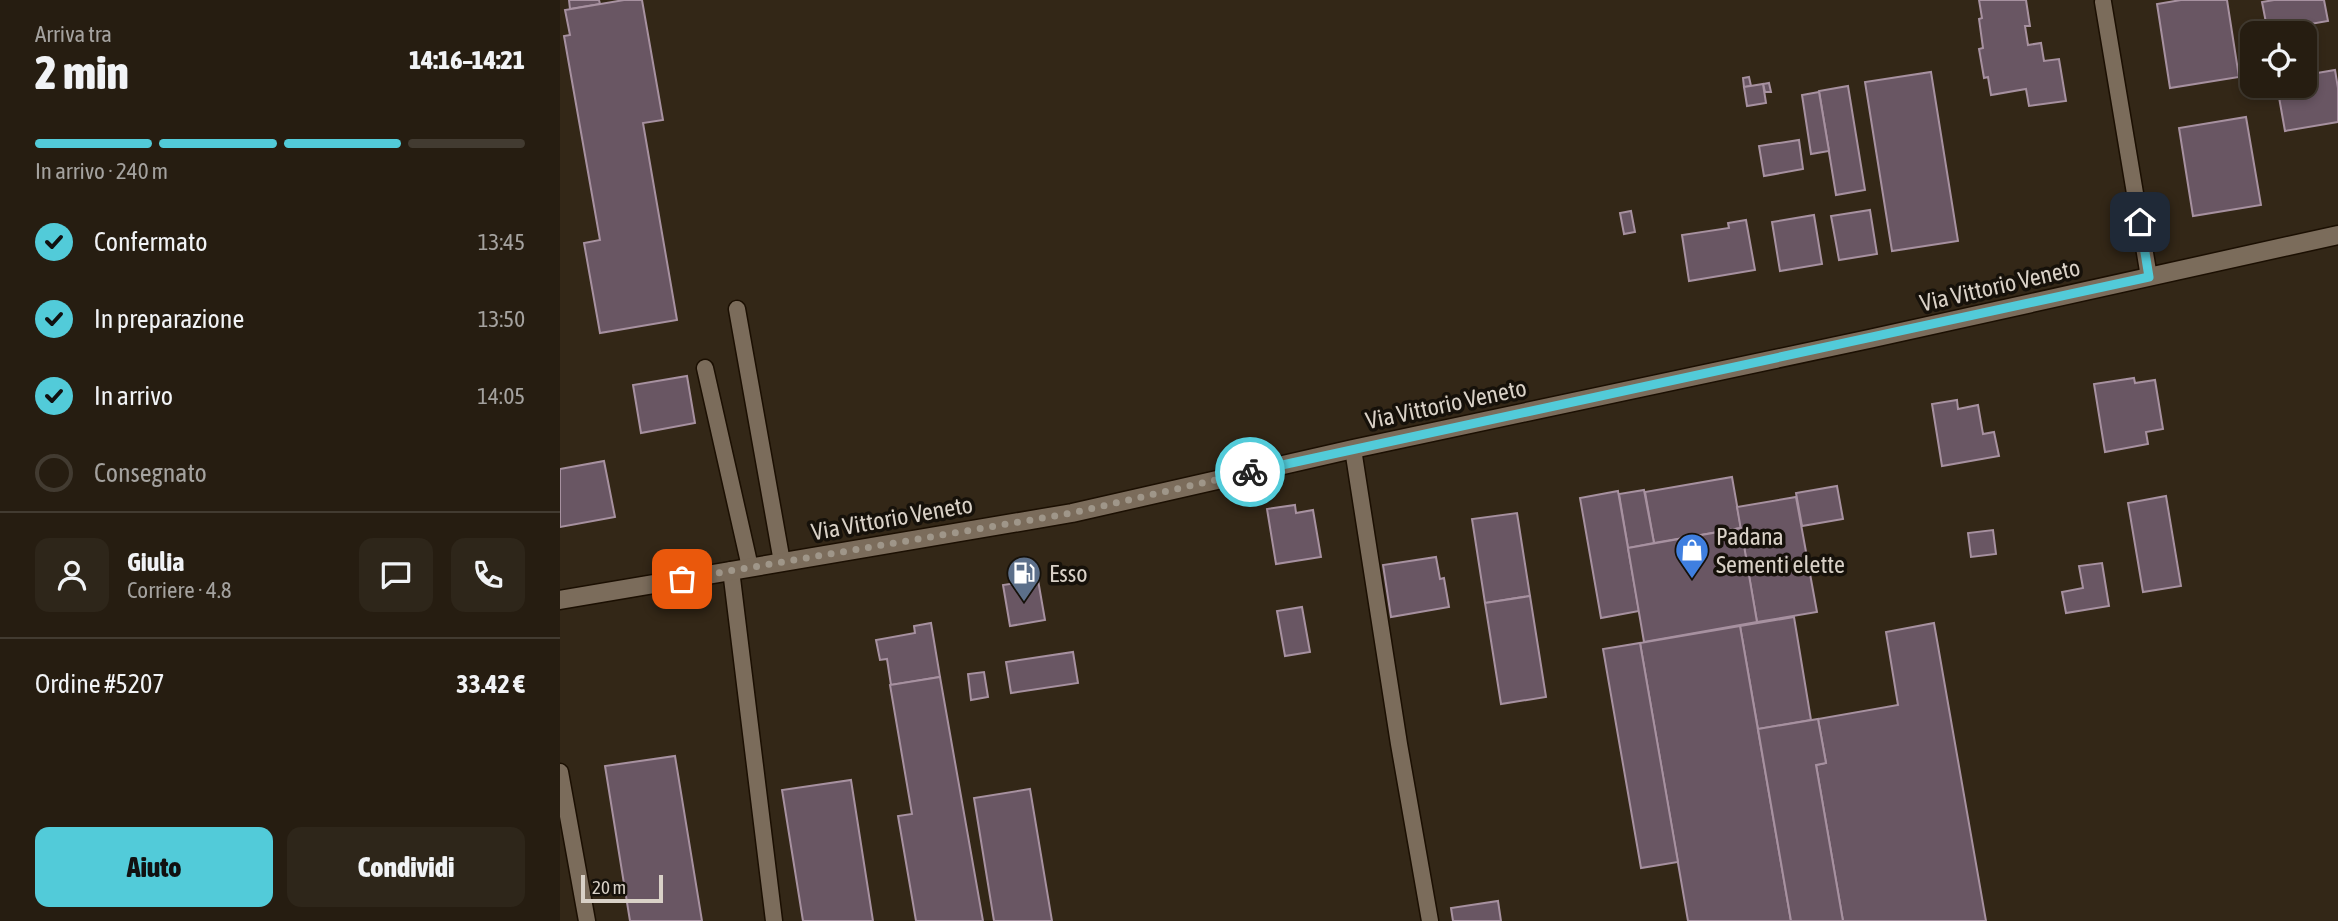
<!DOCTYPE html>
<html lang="it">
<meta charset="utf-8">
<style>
:root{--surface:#261d11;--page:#2e261a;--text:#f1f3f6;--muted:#a4a29f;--line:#423b31;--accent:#52cbd9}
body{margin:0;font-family:"Asap Condensed",sans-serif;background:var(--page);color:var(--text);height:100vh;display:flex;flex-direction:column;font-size:26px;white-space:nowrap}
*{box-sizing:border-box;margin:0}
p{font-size:23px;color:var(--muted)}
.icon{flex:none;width:38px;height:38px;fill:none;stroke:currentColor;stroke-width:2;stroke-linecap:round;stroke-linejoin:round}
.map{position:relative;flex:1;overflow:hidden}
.drawer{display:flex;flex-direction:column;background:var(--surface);width:560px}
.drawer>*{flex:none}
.controls{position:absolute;left:1680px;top:21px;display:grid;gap:14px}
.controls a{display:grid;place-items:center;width:77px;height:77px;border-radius:14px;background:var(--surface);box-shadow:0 4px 10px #0003,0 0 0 2px var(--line);font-size:35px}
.scale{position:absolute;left:21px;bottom:18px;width:82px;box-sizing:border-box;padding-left:7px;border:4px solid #d9d1c7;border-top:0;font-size:19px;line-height:24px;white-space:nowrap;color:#d9d1c7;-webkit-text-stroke:5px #16110a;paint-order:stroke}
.pin{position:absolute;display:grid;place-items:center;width:60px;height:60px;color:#fff;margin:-30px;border-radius:14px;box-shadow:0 4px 10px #0006}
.courier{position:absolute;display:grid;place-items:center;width:70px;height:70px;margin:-35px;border:5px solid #52cbd9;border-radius:50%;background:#fff;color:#222;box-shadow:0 2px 9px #0007}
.overview em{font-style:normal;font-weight:800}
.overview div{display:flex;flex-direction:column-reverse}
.overview{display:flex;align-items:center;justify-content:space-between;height:119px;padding:0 35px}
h1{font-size:46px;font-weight:800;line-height:52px}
.bar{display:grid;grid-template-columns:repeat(4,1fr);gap:10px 7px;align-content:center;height:84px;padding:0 35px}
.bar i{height:9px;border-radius:5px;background:var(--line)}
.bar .current{background:var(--accent)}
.bar p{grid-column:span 4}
.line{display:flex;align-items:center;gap:18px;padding:0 35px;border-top:2px solid var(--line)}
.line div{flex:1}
.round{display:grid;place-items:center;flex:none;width:74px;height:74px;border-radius:14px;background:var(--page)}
ol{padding:0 35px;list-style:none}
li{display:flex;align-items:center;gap:21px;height:77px}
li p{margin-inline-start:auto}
li .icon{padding:7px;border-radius:50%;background:var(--accent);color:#111;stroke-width:4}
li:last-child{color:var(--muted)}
li i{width:38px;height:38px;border:4px solid var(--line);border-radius:50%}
.primary-button{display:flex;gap:14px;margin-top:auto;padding:14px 35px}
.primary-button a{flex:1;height:80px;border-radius:14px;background:var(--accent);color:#111;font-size:28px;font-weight:800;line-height:80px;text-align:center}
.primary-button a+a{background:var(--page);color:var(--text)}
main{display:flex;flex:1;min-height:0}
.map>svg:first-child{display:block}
</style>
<main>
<section class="drawer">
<div class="overview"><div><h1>2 min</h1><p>Arriva tra</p></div><em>14:16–14:21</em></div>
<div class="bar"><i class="current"></i><i class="current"></i><i class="current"></i><i></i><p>In arrivo · 240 m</p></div>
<ol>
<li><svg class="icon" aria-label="check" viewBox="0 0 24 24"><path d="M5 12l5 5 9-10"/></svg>Confermato<p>13:45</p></li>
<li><svg class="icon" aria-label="check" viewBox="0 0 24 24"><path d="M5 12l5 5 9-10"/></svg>In preparazione<p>13:50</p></li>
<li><svg class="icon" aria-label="check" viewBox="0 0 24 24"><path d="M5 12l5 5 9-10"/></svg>In arrivo<p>14:05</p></li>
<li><i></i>Consegnato</li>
</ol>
<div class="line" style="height:126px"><a class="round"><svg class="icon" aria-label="person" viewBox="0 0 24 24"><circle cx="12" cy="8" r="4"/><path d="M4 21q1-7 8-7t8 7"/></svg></a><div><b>Giulia</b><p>Corriere · 4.8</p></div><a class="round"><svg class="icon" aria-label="chat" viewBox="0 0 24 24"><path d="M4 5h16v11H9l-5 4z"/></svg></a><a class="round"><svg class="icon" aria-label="phone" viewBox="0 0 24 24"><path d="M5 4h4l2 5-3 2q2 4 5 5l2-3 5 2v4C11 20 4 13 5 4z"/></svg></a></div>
<div class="line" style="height:91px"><div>Ordine #5207</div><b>33.42 €</b></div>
<div class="primary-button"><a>Aiuto</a><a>Condividi</a></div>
</section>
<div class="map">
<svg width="1778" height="921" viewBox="0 0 1778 921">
<rect width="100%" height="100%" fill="#332717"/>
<g fill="#695663" stroke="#a791a0" stroke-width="2">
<path d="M9 0H39L40 4 10 9Z"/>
<path d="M64 0H82L103 120 83 123 117 320 40 333 24 243 40 240 4 36 10 35 5 10Z"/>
<path d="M1419 0H1466L1470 26H1465L1468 45 1481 43 1484 61 1499 59 1506 101 1469 106 1466 89 1431 95 1428 77 1424 78 1419 49 1423 48 1419 19 1422 18Z"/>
<path d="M1621 0H1667L1679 77 1610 88 1597 4Z"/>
<path d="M1714 0H1764L1768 21 1750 24 1754 49 1745 50V33H1708L1702 2Z"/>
<path d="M1775 70 1778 88V122L1725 131 1717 86H1745V75Z"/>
<path d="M1371 72 1398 241 1332 251 1305 82Z"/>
<path d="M1189 77 1191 86 1184 87 1183 78Z"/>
<path d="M1209 83 1211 92H1205L1203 84Z"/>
<path d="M1203 84 1206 103 1187 106 1184 87Z"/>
<path d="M1288 86 1305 190 1276 195 1259 91Z"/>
<path d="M1259 92 1269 151 1251 154 1242 95Z"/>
<path d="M1686 117 1701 205 1633 216 1619 128Z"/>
<path d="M1239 140 1243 169 1204 176 1199 146Z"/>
<path d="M1310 210 1317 254 1279 260 1271 216Z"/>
<path d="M1071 211 1075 232 1064 234 1060 213Z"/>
<path d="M1254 215 1262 264 1220 271 1212 222Z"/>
<path d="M1186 220 1195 270 1129 281 1122 235 1169 228 1168 223Z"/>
<path d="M127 376 135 423 81 433 73 385Z"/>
<path d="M1574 378 1575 383 1595 380 1603 429 1586 432 1588 444 1545 452 1534 384Z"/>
<path d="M1397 400 1398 409 1418 405 1423 434 1434 432 1439 456 1382 466 1372 404Z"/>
<path d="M44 461 55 517 0 527V469Z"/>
<path d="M1172 477 1181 528 1094 543 1085 492Z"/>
<path d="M1277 486 1283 519 1242 526 1236 493Z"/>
<path d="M1084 490 1094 543 1068 548 1059 494Z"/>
<path d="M1058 491 1079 611 1041 618 1020 498Z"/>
<path d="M1606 496 1621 586 1583 592 1568 503Z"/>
<path d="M1236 497 1257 612 1197 622 1177 507Z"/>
<path d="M735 505 736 513 753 510 761 557 716 564 707 509Z"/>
<path d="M957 513 970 596 925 603 912 519Z"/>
<path d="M1181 528 1197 622 1084 642 1068 548Z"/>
<path d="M1433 530 1436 554 1411 557 1408 533Z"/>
<path d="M876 557 880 579 884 578 889 607 831 617 823 565Z"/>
<path d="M1542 563 1549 606 1506 613 1502 592 1523 588 1519 566Z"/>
<path d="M478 580 485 620 450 626 443 585Z"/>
<path d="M970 596 986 697 941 704 925 603Z"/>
<path d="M742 607 750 652 725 656 717 611Z"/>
<path d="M1234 617 1251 720 1198 729 1180 626Z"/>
<path d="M371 623 380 677 331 685 327 659 320 660 316 640 355 633 354 626Z"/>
<path d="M1374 623 1426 921H1283L1256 765 1266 763 1258 719 1338 705 1326 632Z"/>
<path d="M1180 626 1231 921H1128L1080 643Z"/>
<path d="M1080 643 1118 862 1081 868 1043 649Z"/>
<path d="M513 652 518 683 451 693 446 662Z"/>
<path d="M424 672 428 697 411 700 408 674Z"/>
<path d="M380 677 423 921H356L338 816 352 814 330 685Z"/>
<path d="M1258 719 1266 763 1256 765 1283 921H1231L1198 729Z"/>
<path d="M115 756 142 921H70L45 766Z"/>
<path d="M291 780 313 921H243L222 790Z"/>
<path d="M470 789 492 921H434L414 798Z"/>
<path d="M938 901 941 921H893L891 908Z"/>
</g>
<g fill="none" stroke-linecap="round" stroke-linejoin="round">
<g stroke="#1b0f02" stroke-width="19">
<g id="lane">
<path d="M1543 2 1589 277"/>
<path d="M177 309 222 562"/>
<path d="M145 368 190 567"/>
<path d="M793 449 839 744 870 921"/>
<path d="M171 570 214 921"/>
<path d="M0 772 27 921"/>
</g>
</g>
<g stroke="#1b0f02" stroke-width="21">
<path id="secondary" d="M0 600 512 513 793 449 1309 339 1778 235"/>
</g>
<use href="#lane" stroke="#7b6c5b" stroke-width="16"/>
<use href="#secondary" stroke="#7b6c5b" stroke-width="18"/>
</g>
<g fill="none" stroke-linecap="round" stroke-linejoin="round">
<path stroke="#9f9689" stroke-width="7" stroke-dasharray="0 12.6" d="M122 579 512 513 690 472"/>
<path stroke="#52cbd9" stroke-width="9" d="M690 472 1589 277 1580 222"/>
</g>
<defs>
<g id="shop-pin" transform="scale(1.75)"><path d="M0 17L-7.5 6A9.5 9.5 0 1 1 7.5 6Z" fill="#3f7fe0" stroke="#16110a"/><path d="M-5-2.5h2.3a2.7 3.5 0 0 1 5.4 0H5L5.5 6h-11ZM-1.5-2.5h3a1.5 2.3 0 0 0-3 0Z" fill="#fff"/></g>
<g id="fuel-pin" transform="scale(1.75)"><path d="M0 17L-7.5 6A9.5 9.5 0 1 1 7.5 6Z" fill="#5c6f8a" stroke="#16110a"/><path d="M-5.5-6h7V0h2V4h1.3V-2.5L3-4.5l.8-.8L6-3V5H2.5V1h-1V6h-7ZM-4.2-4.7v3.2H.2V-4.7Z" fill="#fff"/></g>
</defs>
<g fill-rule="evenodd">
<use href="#shop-pin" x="1132" y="550"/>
<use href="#fuel-pin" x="464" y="573"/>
</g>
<g text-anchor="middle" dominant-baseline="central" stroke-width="7" stroke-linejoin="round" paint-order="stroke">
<g font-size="24" fill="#d9d1c7" stroke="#16110a">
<text transform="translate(1440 285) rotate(-13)">Via Vittorio Veneto</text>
<text transform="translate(886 404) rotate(-12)">Via Vittorio Veneto</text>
<text transform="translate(332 518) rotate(-10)">Via Vittorio Veneto</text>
</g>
<g font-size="24" fill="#d9d1c7" stroke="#16110a" text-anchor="start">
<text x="1156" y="536">Padana<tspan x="1156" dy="28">Sementi elette</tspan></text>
<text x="489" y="573">Esso</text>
</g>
</g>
</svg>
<div class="controls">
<a><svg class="icon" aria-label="locate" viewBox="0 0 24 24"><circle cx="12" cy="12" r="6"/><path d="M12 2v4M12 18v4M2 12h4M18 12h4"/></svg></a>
</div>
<div class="scale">20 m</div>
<div class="pin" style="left:122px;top:579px;background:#ea580c"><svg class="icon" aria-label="bag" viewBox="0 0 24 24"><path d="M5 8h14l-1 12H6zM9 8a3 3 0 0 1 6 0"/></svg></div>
<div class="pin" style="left:1580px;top:222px;background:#1f2937"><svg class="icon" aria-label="home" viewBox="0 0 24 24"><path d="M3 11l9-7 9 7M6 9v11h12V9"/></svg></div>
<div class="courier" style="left:690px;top:472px"><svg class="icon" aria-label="bike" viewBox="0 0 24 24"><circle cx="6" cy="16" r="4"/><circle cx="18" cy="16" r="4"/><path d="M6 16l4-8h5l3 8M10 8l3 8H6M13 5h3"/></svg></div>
</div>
</main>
